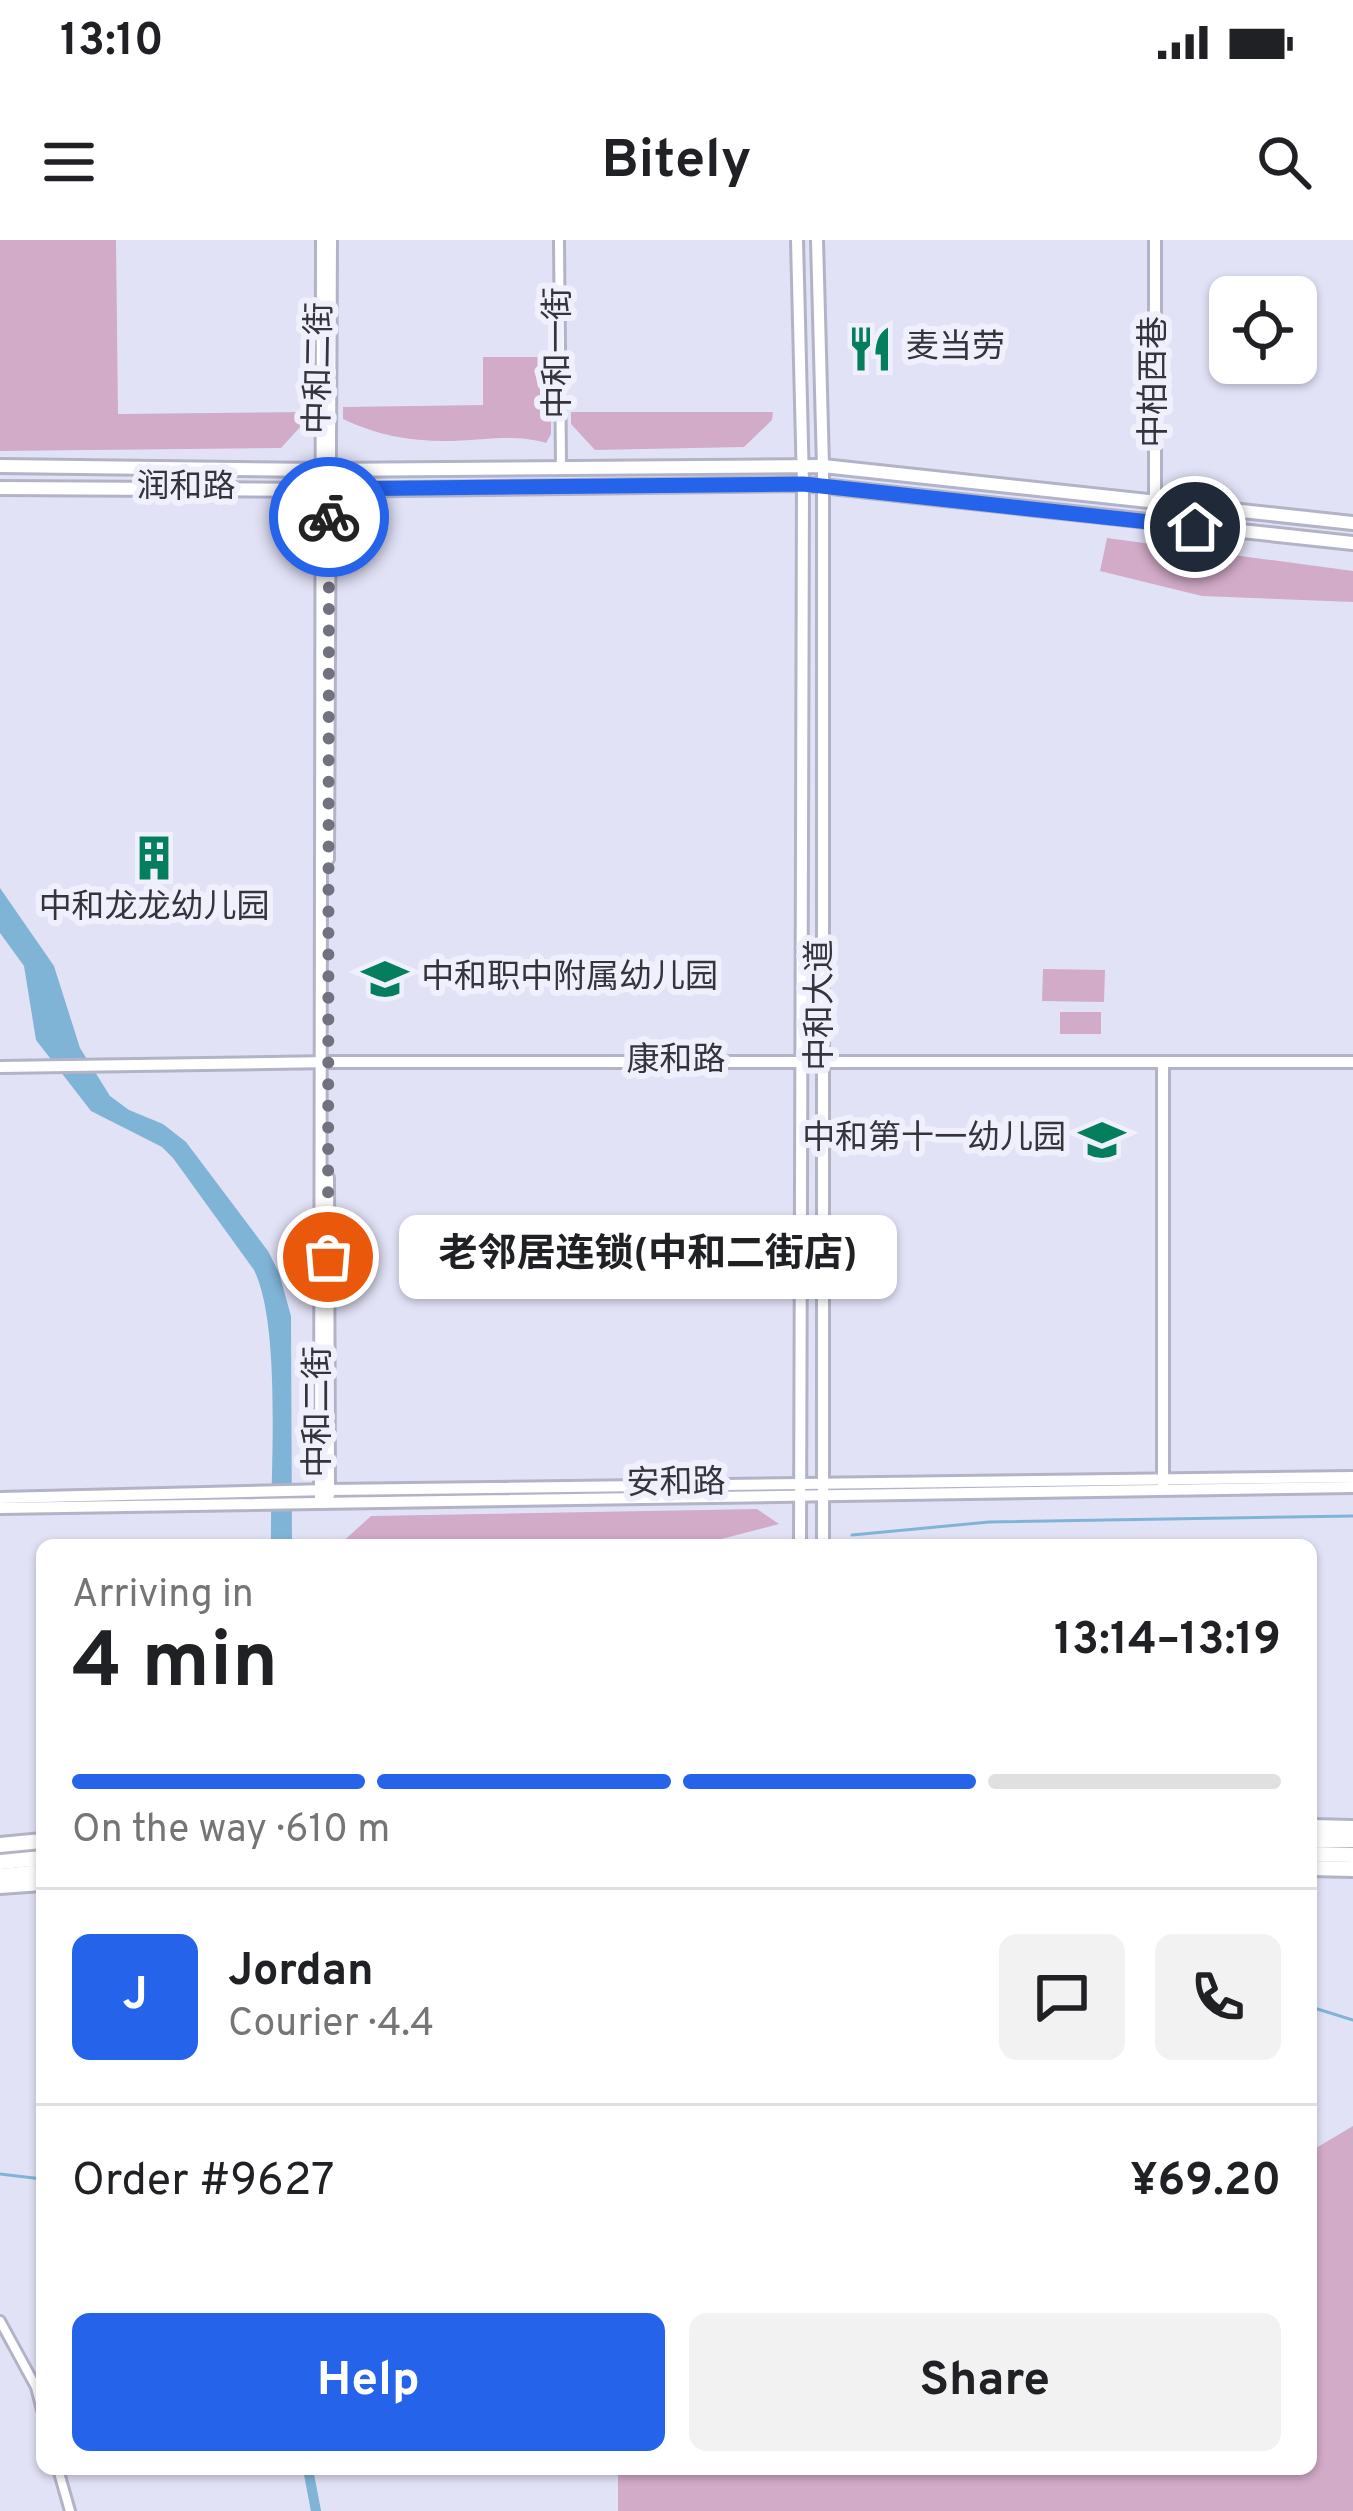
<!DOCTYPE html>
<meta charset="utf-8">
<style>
:root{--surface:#fff;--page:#f2f2f2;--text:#202124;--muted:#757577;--line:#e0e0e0;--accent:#2563eb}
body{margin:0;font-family:Overpass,"Noto Sans SC",sans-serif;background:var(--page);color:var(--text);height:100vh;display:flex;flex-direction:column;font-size:45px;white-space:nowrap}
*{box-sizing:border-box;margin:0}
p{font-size:39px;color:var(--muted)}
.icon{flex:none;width:66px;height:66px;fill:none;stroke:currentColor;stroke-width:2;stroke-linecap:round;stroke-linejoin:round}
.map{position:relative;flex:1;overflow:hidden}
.details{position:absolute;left:36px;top:1299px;width:1281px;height:936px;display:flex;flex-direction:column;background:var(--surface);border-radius:18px;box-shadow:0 3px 9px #0004}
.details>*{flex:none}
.controls{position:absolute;left:1209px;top:36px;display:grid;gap:24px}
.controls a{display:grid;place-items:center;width:108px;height:108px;border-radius:18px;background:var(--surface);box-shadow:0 3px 9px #0004;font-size:60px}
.pin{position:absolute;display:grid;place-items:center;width:102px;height:102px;color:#fff;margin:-51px;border:6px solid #fff;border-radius:50%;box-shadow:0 3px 12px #0007}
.courier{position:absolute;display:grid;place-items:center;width:120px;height:120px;margin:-60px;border:9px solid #2563eb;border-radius:50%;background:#fff;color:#222;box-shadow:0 3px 15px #0007}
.bubble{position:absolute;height:84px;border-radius:18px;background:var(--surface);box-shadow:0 3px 9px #0004;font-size:39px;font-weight:700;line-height:84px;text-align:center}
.headline em{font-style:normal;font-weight:700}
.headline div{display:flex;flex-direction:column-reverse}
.headline{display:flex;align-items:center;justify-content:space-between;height:204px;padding:0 36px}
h1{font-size:78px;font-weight:700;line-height:90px}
.bar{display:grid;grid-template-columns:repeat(4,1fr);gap:18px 12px;align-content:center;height:144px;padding:0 36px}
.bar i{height:15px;border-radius:9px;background:var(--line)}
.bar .on{background:var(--accent)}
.bar p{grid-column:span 4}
.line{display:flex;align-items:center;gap:30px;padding:0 36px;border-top:3px solid var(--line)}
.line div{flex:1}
.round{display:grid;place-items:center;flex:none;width:126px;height:126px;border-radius:18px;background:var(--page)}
.primary-button{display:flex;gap:24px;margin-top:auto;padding:24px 36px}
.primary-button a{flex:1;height:138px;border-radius:18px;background:var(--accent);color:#fff;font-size:48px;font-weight:700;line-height:138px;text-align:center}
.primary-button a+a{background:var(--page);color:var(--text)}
.status{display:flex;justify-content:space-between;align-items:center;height:84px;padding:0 60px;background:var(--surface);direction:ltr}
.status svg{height:33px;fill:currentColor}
header{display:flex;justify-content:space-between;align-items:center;height:156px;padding:0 36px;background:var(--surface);font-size:54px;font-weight:700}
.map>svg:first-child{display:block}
</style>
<div class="status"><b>13:10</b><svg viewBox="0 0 49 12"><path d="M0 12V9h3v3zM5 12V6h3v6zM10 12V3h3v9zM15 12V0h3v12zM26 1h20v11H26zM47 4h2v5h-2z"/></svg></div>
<header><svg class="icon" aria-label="menu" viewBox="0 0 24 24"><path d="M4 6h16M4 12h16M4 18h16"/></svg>Bitely<svg class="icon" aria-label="search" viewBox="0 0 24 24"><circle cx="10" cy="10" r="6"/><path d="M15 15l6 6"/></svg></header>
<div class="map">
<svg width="1353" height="2271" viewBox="0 0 1353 2271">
<rect width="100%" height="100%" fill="#e2e2f7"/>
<g fill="#d2abc8">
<path d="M0 0H116L118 174 311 172V175L281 208 0 211Z"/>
<path d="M483 117H551V194L546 203C513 194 487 200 453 201 414 202 378 196 343 179V167L483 165Z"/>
<path d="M571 172H773L772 180 744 207 595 210 571 184Z"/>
<path d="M1107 298 1353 331V362L1202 356 1100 331Z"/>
<path d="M1043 729 1105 730 1104 762 1042 761Z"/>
<rect x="1060" y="772" width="41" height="22"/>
<path d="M757 1269 779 1284 698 1305H339L371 1276Z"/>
<path d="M1353 1886V2271H618V2229H1311V1911Z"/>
</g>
<path fill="#80b4d7" d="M0 648 54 726 80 808 110 856 129 870 163 884 186 902 268 1011 279 1033 291 1076 292 1305H271C270 1236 282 1087 254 1030L173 918 162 907 91 871 36 800 24 726 0 693Z"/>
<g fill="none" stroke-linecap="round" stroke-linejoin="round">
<g stroke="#80b4d7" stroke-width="3">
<path d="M852 1295 989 1282 1353 1276"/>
<path d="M749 1305 769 1301"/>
<path d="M1311 1767 1353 1780"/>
<path d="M0 1934 42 1939"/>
</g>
<path stroke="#80b4d7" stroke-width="10" d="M308 2229 316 2271"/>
<g stroke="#b3b3c7" stroke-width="14">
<g id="street">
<path d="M559 0 561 227"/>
<path d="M0 2081 36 2147 42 2170"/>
<path d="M58 2229 70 2271"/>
</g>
</g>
<g stroke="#b3b3c7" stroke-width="16">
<g id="secondary">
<path d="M797 0 803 244 800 1305"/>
<path d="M817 0 823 226V1305"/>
<path d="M1155 0V283"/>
<path d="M328 619 331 0"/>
<path d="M0 827 332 822H1353"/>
<path d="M328 938 329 1255"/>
<path d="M1163 1246V824"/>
<path d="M320 1257 322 0"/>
<path d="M0 1258 329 1250 1353 1237"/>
<path d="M0 1268 1353 1247"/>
</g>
</g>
<g stroke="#b3b3c7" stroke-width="18">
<g id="primary">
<path d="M0 226 320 230 823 226 1353 283"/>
<path d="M0 248 321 250 803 244 1353 303"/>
</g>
</g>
<g stroke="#b3b3c7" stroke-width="20">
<g id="highway">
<path d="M1311 1587 1353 1588"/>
<path d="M1311 1600H1353"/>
<path d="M0 1605 42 1601"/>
<path d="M1311 1614 1353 1615"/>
<path d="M0 1622 42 1618"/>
<path d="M1311 1628 1353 1629"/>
<path d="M0 1636 42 1632"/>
<path d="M0 1646 42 1643"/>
</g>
</g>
<use href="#street" stroke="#fff" stroke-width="8"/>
<use href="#secondary" stroke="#fff" stroke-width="10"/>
<use href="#primary" stroke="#fff" stroke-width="12"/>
<use href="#highway" stroke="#fff" stroke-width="14"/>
</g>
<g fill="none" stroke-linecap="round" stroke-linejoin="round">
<path stroke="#72717e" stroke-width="12" stroke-dasharray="0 21.6" d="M328 1017 329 277"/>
<path stroke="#2563eb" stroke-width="15" d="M329 277V249L803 244 1195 287"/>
</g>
<defs>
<g id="restaurant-bare" transform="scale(3.6)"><path d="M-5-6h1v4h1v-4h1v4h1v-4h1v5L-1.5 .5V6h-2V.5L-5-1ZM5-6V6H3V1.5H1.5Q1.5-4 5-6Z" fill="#057e5d" stroke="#f0f0fd" stroke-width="2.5" paint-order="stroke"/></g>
<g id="building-bare" transform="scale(3.6)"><path d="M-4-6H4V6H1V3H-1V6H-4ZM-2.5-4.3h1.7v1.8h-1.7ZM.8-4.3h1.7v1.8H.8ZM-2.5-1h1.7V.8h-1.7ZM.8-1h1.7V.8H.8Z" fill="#057e5d" stroke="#f0f0fd" stroke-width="2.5" paint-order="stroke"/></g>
<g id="school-bare" transform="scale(3.6)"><path d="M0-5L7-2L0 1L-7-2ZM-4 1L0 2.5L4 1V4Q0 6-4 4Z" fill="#057e5d" stroke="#f0f0fd" stroke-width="2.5" paint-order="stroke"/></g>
</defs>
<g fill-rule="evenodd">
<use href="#restaurant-bare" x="870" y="109"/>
<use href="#building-bare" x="154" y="618"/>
<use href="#school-bare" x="385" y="739"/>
<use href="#school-bare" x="1102" y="900"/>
</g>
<g text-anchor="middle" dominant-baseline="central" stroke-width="12" stroke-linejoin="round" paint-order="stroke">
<g font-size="33" fill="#35343d" stroke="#f0f0fd" text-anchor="start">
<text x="906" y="109">麦当劳</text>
<text x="154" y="669" text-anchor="middle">中和龙龙幼儿园</text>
<text x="421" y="739">中和职中附属幼儿园</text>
<text x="1066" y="900" text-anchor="end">中和第十一幼儿园</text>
</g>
<g font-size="33" fill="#35343d" stroke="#f0f0fd">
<text transform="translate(560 113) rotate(-90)">中和一街</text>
<text transform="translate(321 128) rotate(-89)">中和二街</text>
<text transform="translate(1156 142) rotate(-90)">中柏西巷</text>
<text x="186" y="249">润和路</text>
<text transform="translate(822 765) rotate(-90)">中和大道</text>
<text x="676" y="822">康和路</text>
<text transform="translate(320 1172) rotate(-90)">中和二街</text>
<text transform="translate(676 1245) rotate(-1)">安和路</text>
</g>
</g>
</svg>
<div class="controls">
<a><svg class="icon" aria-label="locate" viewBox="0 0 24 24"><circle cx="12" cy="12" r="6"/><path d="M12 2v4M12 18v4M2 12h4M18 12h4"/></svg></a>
</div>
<div class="pin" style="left:328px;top:1017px;background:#ea580c"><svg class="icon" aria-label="bag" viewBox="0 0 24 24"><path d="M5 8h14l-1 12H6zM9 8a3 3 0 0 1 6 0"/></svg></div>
<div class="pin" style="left:1195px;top:287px;background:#1f2937"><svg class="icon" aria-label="home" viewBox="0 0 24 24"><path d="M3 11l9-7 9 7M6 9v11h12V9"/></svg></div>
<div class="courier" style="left:329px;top:277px"><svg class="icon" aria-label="bike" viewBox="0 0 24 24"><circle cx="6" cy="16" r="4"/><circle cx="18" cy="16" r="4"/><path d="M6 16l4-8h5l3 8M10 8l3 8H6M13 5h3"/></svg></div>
<div class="bubble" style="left:399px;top:975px;width:498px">老邻居连锁(中和二街店)</div>
<section class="details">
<div class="headline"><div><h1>4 min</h1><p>Arriving in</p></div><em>13:14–13:19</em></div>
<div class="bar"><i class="on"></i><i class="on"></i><i class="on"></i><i></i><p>On the way · 610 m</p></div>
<div class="line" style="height:216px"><b class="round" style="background:var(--accent);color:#fff">J</b><div><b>Jordan</b><p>Courier · 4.4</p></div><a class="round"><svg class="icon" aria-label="chat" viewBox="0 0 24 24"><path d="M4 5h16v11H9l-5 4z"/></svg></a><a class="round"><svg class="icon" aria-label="phone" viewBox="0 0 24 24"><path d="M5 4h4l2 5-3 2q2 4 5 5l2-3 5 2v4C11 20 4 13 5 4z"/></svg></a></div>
<div class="line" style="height:156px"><div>Order #9627</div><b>¥69.20</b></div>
<div class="primary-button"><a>Help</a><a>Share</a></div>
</section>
</div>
